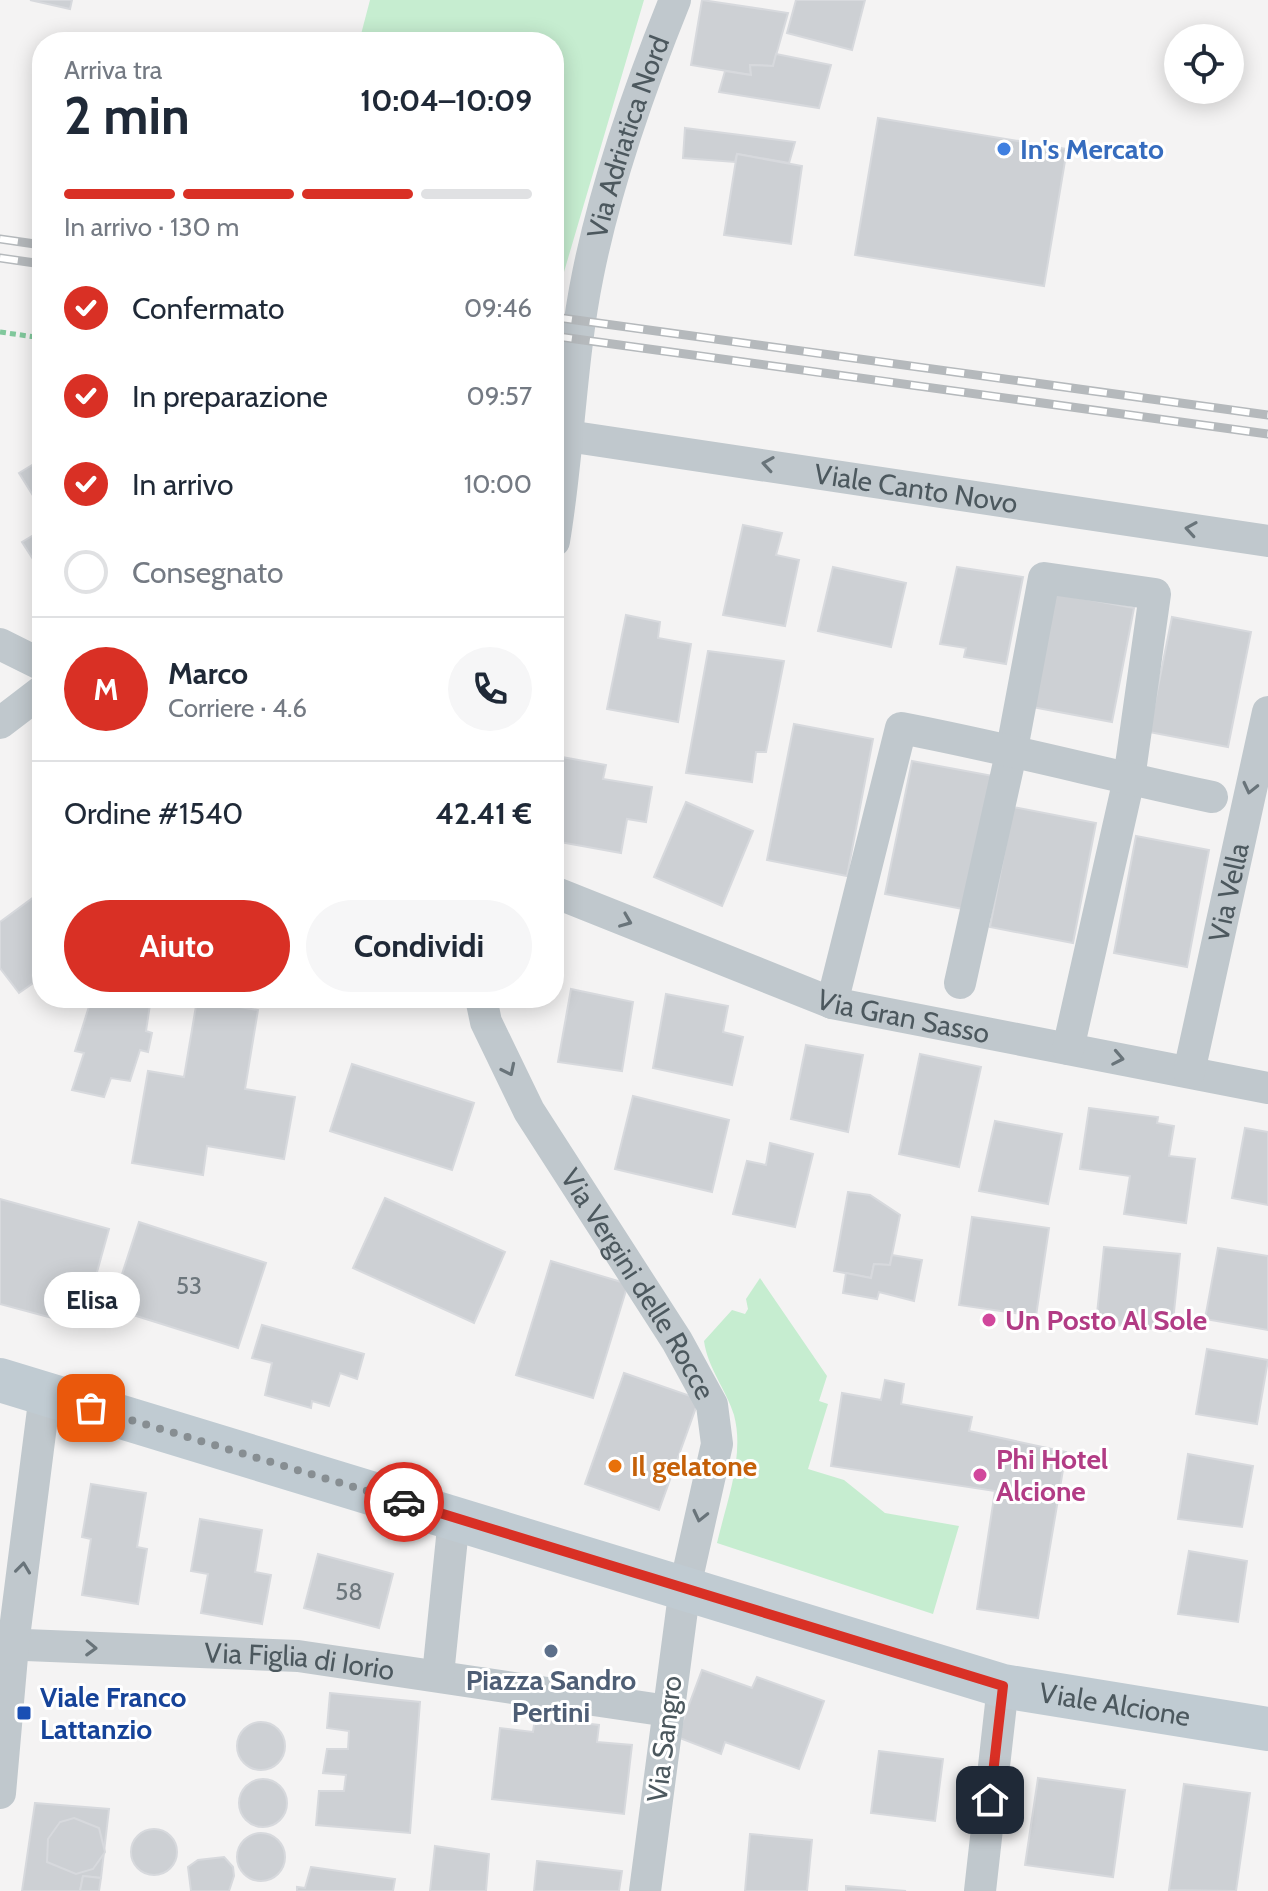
<!DOCTYPE html>
<html lang="it">
<meta charset="utf-8">
<style>
:root{--surface:#fff;--page:#f6f6f7;--text:#1f2937;--muted:#747a83;--line:#e0e1e3;--accent:#d93025}
body{margin:0;font-family:Cabin,sans-serif;background:var(--page);color:var(--text);height:100vh;display:flex;flex-direction:column;font-size:30px;white-space:nowrap}
*{box-sizing:border-box;margin:0}
p{font-size:26px;color:var(--muted)}
.icon{flex:none;width:44px;height:44px;fill:none;stroke:currentColor;stroke-width:2;stroke-linecap:round;stroke-linejoin:round}
.map{position:relative;flex:1;overflow:hidden}
.details{position:absolute;left:32px;top:32px;width:532px;height:976px;display:flex;flex-direction:column;background:var(--surface);border-radius:32px;box-shadow:0 4px 20px #0003}
.details>*{flex:none}
.buttons{position:absolute;left:1164px;top:24px;display:grid;gap:16px}
.buttons a{display:grid;place-items:center;width:80px;height:80px;border-radius:50%;background:var(--surface);box-shadow:0 4px 20px #0003;font-size:40px}
.pin{position:absolute;display:grid;place-items:center;width:68px;height:68px;color:#fff;margin:-34px;border-radius:16px;box-shadow:0 4px 12px #0006}
.courier{position:absolute;display:grid;place-items:center;width:80px;height:80px;margin:-40px;border:6px solid #d93025;border-radius:50%;background:#fff;color:#222;box-shadow:0 2px 10px #0007}
.bubble{position:absolute;height:56px;border-radius:28px;background:var(--surface);box-shadow:0 4px 20px #0003;font-size:26px;font-weight:700;line-height:56px;text-align:center}
.overview em{font-style:normal;font-weight:700}
.overview div{display:flex;flex-direction:column-reverse}
.overview{display:flex;align-items:center;justify-content:space-between;height:136px;padding:0 32px}
h1{font-size:52px;font-weight:700;line-height:60px}
.bar{display:grid;grid-template-columns:repeat(4,1fr);gap:12px 8px;align-content:center;height:96px;padding:0 32px}
.bar i{height:10px;border-radius:6px;background:var(--line)}
.bar .on{background:var(--accent)}
.bar p{grid-column:span 4}
.line{display:flex;align-items:center;gap:20px;padding:0 32px;border-top:2px solid var(--line)}
.line div{flex:1}
.round{display:grid;place-items:center;flex:none;width:84px;height:84px;border-radius:42px;background:var(--page)}
ol{padding:0 32px;list-style:none}
li{display:flex;align-items:center;gap:24px;height:88px}
li p{margin-inline-start:auto}
li .icon{padding:8px;border-radius:50%;background:var(--accent);color:#fff;stroke-width:4}
li:last-child{color:var(--muted)}
li i{width:44px;height:44px;border:4px solid var(--line);border-radius:50%}
.primary-button{display:flex;gap:16px;margin-top:auto;padding:16px 32px}
.primary-button a{flex:1;height:92px;border-radius:48px;background:var(--accent);color:#fff;font-size:32px;font-weight:700;line-height:92px;text-align:center}
.primary-button a+a{background:var(--page);color:var(--text)}
.map>svg:first-child{display:block}
</style>
<div class="map">
<svg width="1268" height="1891" viewBox="0 0 1268 1891">
<rect width="100%" height="100%" fill="#f4f3f3"/>
<g fill="#c6edd0">
<path d="M370 0H644L564 272 554 271V42H359Z"/>
<path d="M760 1278 827 1376 819 1401 828 1404 808 1469 844 1480 885 1513 959 1526 933 1614 717 1543C726 1504 745 1456 734 1415 726 1389 708 1369 704 1341L732 1310 745 1314 748 1309 746 1299Z"/>
</g>
<g fill="#cdd0d4" stroke="#d7d9dd" stroke-width="2">
<path d="M30 0H72L70 9Z"/>
<path d="M702 0 788 13 773 66 750 65 751 75 691 65Z"/>
<path d="M796 0H865L852 50 787 33Z"/>
<path d="M776 54 831 65 819 108 719 92 725 71 751 75 750 65 773 66Z"/>
<path d="M878 118 1067 149 1044 286 855 255Z"/>
<path d="M685 128 795 142 789 163 737 154 735 162 683 158Z"/>
<path d="M737 154 802 166 791 244 724 235Z"/>
<path d="M42 459V510L19 473Z"/>
<path d="M743 525 782 533 776 555 799 560 785 626 723 615Z"/>
<path d="M42 530V573L22 542Z"/>
<path d="M833 567 906 583 891 647 818 631Z"/>
<path d="M957 567 1023 577 1006 664 964 657 966 648 940 644Z"/>
<path d="M1054 593 1134 608 1112 722 1032 707Z"/>
<path d="M626 615 660 622 658 638 691 644 678 722 607 709Z"/>
<path d="M1172 617 1251 632 1228 747 1149 732Z"/>
<path d="M708 651 784 661 766 752H756L752 782 686 773Z"/>
<path d="M794 724 873 739 847 876 767 860Z"/>
<path d="M562 757 606 765 603 779 652 787 646 822 627 819 621 853 554 841V804Z"/>
<path d="M912 761 993 776 968 910 885 894Z"/>
<path d="M686 802 753 831 722 906 654 877Z"/>
<path d="M1013 807 1096 823 1073 943 990 927Z"/>
<path d="M1136 836 1209 850 1187 967 1114 953Z"/>
<path d="M42 891V977L19 993 0 968V922Z"/>
<path d="M571 989 633 1002 622 1071 558 1062Z"/>
<path d="M666 994 728 1006 723 1032 743 1037 732 1085 653 1068Z"/>
<path d="M99 998H151L146 1031 152 1033 148 1052 140 1050 130 1081 111 1078 104 1097 72 1090 84 1053 75 1051 91 1000Z"/>
<path d="M197 1000 258 1010 245 1089 295 1097 284 1159 207 1146 203 1175 132 1163 148 1071 184 1077Z"/>
<path d="M806 1045 863 1055 848 1132 791 1119Z"/>
<path d="M920 1054 981 1067 959 1167 899 1154Z"/>
<path d="M352 1064 474 1103 452 1170 330 1131Z"/>
<path d="M633 1096 729 1120 712 1192 615 1169Z"/>
<path d="M1089 1108 1158 1117 1157 1123 1174 1126 1169 1156 1195 1159 1186 1223 1124 1214 1130 1176 1080 1169Z"/>
<path d="M995 1121 1062 1134 1048 1204 979 1191Z"/>
<path d="M1245 1128 1268 1132V1205L1232 1198Z"/>
<path d="M770 1143 813 1154 795 1227 733 1214 747 1161 766 1165Z"/>
<path d="M848 1192 870 1195 900 1215 890 1265 874 1264 871 1278 834 1271Z"/>
<path d="M385 1198 505 1252 474 1323 353 1268Z"/>
<path d="M0 1199 109 1229 82 1326 0 1304Z"/>
<path d="M972 1217 1049 1228 1036 1316 959 1305Z"/>
<path d="M139 1222 266 1263 238 1348 111 1308Z"/>
<path d="M1104 1247 1180 1254 1172 1331 1096 1323Z"/>
<path d="M1218 1248 1268 1256V1330L1205 1319Z"/>
<path d="M892 1255 922 1260 914 1301 879 1292 877 1299 843 1293 846 1273 871 1278 874 1264 890 1265Z"/>
<path d="M551 1261 628 1284 593 1398 516 1375Z"/>
<path d="M262 1325 364 1354 357 1379 340 1373 329 1406 312 1401 311 1408 265 1395 272 1363 252 1358Z"/>
<path d="M1207 1349 1268 1360 1257 1424 1196 1414Z"/>
<path d="M624 1373 699 1399 659 1510 585 1484Z"/>
<path d="M885 1380 904 1384 901 1404 972 1417 969 1431 1066 1452 1038 1618 977 1609 995 1491 831 1466 842 1393 881 1400Z"/>
<path d="M1188 1454 1253 1466 1242 1527 1178 1519Z"/>
<path d="M91 1484 146 1493 137 1547 147 1549 138 1604 82 1595 91 1539 82 1537Z"/>
<path d="M200 1519 262 1530 255 1572 271 1575 262 1624 201 1613 208 1574 191 1571Z"/>
<path d="M1189 1551 1247 1561 1238 1622 1178 1614Z"/>
<path d="M318 1554 393 1574 379 1628 304 1608Z"/>
<path d="M702 1670 752 1688 757 1677 824 1701 799 1769 725 1742 721 1754 677 1737Z"/>
<path d="M330 1693 420 1702 410 1833 316 1825 319 1791H344L346 1775 323 1773 327 1749H348L349 1731 327 1728Z"/>
<path d="M535 1718 599 1725 597 1742 632 1745 624 1814 492 1799 500 1728 533 1732Z"/>
<circle cx="261" cy="1746" r="24"/>
<path d="M879 1751 943 1759 935 1821 871 1813Z"/>
<path d="M1038 1778 1125 1790 1113 1877 1025 1865Z"/>
<circle cx="263" cy="1803" r="24"/>
<path d="M1184 1784 1250 1793 1236 1891 1169 1890Z"/>
<path d="M35 1803 109 1809 101 1878 83 1876 80 1891H22Z"/>
<path d="M74 1818 99 1828 105 1852 93 1869 76 1874 47 1862 48 1839 60 1822Z"/>
<circle cx="154" cy="1852" r="23"/>
<circle cx="261" cy="1857" r="24"/>
<path d="M750 1834 812 1840 807 1891H745Z"/>
<path d="M435 1846 489 1854 486 1891H430Z"/>
<path d="M224 1857 233 1867 234 1876 229 1891H191L188 1867 198 1860Z"/>
<path d="M537 1861 622 1871 619 1891H534Z"/>
<path d="M311 1867 395 1879 393 1891H297V1887L305 1888Z"/>
<path d="M83 1876 101 1878 99 1891H57H80Z"/>
<path d="M846 1886 906 1891H846Z"/>
</g>
<g fill="none" stroke-linecap="round" stroke-linejoin="round">
<path stroke="#81c89c" stroke-width="5" stroke-dasharray="6 4" stroke-linecap="butt" d="M0 332 42 338"/>
<g stroke="#c0c8cd" stroke-width="32">
<path id="s1" d="M554 434 1268 541"/>
<path id="s2" d="M554 541C569 452 570 362 588 274 607 180 639 89 675 0"/>
<path d="M0 644 42 665"/>
<path d="M0 723 42 691"/>
<path id="s3" d="M554 892 832 1003 1268 1088"/>
<path d="M960 983 1012 749 1044 578 1155 594 1129 779 1068 1049"/>
<path id="s4" d="M481 998 486 1022 529 1111 677 1341 712 1405 717 1444 685 1587 645 1891"/>
<path d="M832 1003 901 728C1006 748 1108 775 1212 797"/>
<path id="s5" d="M1189 1072 1268 712"/>
<path id="s6" d="M0 1644 298 1656 668 1711"/>
<path d="M438 1675 454 1518"/>
<path d="M0 1793 13 1645 45 1394"/>
<path d="M980 1891 1003 1686"/>
</g>
<path stroke="#c0cbd2" stroke-width="44" id="s7" d="M0 1380 1003 1686 1268 1729"/>
<g stroke="#b5b9bc" stroke-width="9">
<g id="rail">
<path d="M0 239 42 245"/>
<path d="M0 258 42 264"/>
<path d="M554 317 1268 415"/>
<path d="M554 336 1268 434"/>
</g>
</g>
<use href="#rail" stroke="#fff" stroke-width="6" stroke-dasharray="18" stroke-linecap="butt"/>
</g>
<defs><path id="oneway-chevron" d="M-2-3.5L2.5 0L-2 3.5" fill="none" stroke-width="1.6" stroke-linecap="round" stroke-linejoin="round" transform="scale(2)"/></defs>
<g stroke="#69747a">
<use href="#oneway-chevron" transform="translate(768 464) rotate(-171)"/>
<use href="#oneway-chevron" transform="translate(1191 529) rotate(-171)"/>
<use href="#oneway-chevron" transform="translate(1250 788) rotate(103)"/>
<use href="#oneway-chevron" transform="translate(626 921) rotate(22)"/>
<use href="#oneway-chevron" transform="translate(1118 1058) rotate(11)"/>
<use href="#oneway-chevron" transform="translate(509 1070) rotate(64)"/>
<use href="#oneway-chevron" transform="translate(700 1516) rotate(103)"/>
<use href="#oneway-chevron" transform="translate(23 1568) rotate(-83)"/>
<use href="#oneway-chevron" transform="translate(91 1648) rotate(2)"/>
</g>
<g fill="none" stroke-linecap="round" stroke-linejoin="round">
<path stroke="#878e92" stroke-width="8" stroke-dasharray="0 14.4" d="M91 1408 404 1502"/>
<path stroke="#d93025" stroke-width="10" d="M404 1502 1003 1686 990 1800"/>
</g>
<circle fill="#3f7fe0" stroke="#fff" stroke-width="3" cx="1004" cy="149" r="8"/>
<g fill="#d1479c" stroke="#fff" stroke-width="3">
<circle cx="989" cy="1320" r="8"/>
<circle cx="980" cy="1475" r="8"/>
</g>
<circle fill="#e8710a" stroke="#fff" stroke-width="3" cx="615" cy="1466" r="8"/>
<circle fill="#5c6f8a" stroke="#fff" stroke-width="3" cx="551" cy="1651" r="8"/>
<rect fill="#1a4fb4" stroke="#fff" stroke-width="3" x="16" y="1705" width="16" height="16" rx="4"/>
<g text-anchor="middle" dominant-baseline="central" stroke-width="6" stroke-linejoin="round" paint-order="stroke">
<g font-size="24" fill="#6c767c">
<text x="189" y="1285">53</text>
<text x="349" y="1591">58</text>
</g>
<g font-size="28" fill="#4c585e" stroke="#fff">
<text stroke="none"><textPath href="#s2" startOffset="412">Via Adriatica Nord</textPath></text>
<text stroke="none"><textPath href="#s1" startOffset="366">Viale Canto Novo</textPath></text>
<text stroke="none"><textPath href="#s5" startOffset="184">Via Vella</textPath></text>
<text stroke="none"><textPath href="#s3" startOffset="372">Via Gran Sasso</textPath></text>
<text stroke="none"><textPath href="#s4" startOffset="328">Via Vergini delle Rocce</textPath></text>
<text stroke="none"><textPath href="#s6" startOffset="300">Via Figlia di Iorio</textPath></text>
<text stroke="none"><textPath href="#s7" startOffset="1162">Viale Alcione</textPath></text>
<text transform="translate(664 1739) rotate(-83)">Via Sangro</text>
</g>
<g font-size="28" font-weight="bold" fill="#366cbe" stroke="#fff" text-anchor="start">
<text x="1020" y="149">In's Mercato</text>
</g>
<g font-size="28" font-weight="bold" fill="#b23c85" stroke="#fff" text-anchor="start">
<text x="1005" y="1320">Un Posto Al Sole</text>
<text x="996" y="1459">Phi Hotel<tspan x="996" dy="32">Alcione</tspan></text>
</g>
<g font-size="28" font-weight="bold" fill="#c56008" stroke="#fff" text-anchor="start">
<text x="631" y="1466">Il gelatone</text>
</g>
<g font-size="28" font-weight="bold" fill="#4e5e75" stroke="#fff">
<text x="551" y="1680">Piazza Sandro<tspan x="551" dy="32">Pertini</tspan></text>
</g>
<g font-size="28" font-weight="bold" fill="#164399" stroke="#fff" text-anchor="start">
<text x="40" y="1697">Viale Franco<tspan x="40" dy="32">Lattanzio</tspan></text>
</g>
</g>
</svg>
<div class="buttons">
<a><svg class="icon" aria-label="locate" viewBox="0 0 24 24"><circle cx="12" cy="12" r="6"/><path d="M12 2v4M12 18v4M2 12h4M18 12h4"/></svg></a>
</div>
<div class="pin" style="left:91px;top:1408px;background:#ea580c"><svg class="icon" aria-label="bag" viewBox="0 0 24 24"><path d="M5 8h14l-1 12H6zM9 8a3 3 0 0 1 6 0"/></svg></div>
<div class="pin" style="left:990px;top:1800px;background:#1f2937"><svg class="icon" aria-label="home" viewBox="0 0 24 24"><path d="M3 11l9-7 9 7M6 9v11h12V9"/></svg></div>
<div class="courier" style="left:404px;top:1502px"><svg class="icon" aria-label="car" viewBox="0 0 24 24"><path d="M5 17H2v-5l4-1 3-4h7l3 4 3 1v5h-3M9 17h6M6 11h13"/><circle cx="7" cy="17" r="2"/><circle cx="17" cy="17" r="2"/></svg></div>
<div class="bubble" style="left:44px;top:1272px;width:96px">Elisa</div>
<section class="details">
<div class="overview"><div><h1>2 min</h1><p>Arriva tra</p></div><em>10:04–10:09</em></div>
<div class="bar"><i class="on"></i><i class="on"></i><i class="on"></i><i></i><p>In arrivo · 130 m</p></div>
<ol>
<li><svg class="icon" aria-label="check" viewBox="0 0 24 24"><path d="M5 12l5 5 9-10"/></svg>Confermato<p>09:46</p></li>
<li><svg class="icon" aria-label="check" viewBox="0 0 24 24"><path d="M5 12l5 5 9-10"/></svg>In preparazione<p>09:57</p></li>
<li><svg class="icon" aria-label="check" viewBox="0 0 24 24"><path d="M5 12l5 5 9-10"/></svg>In arrivo<p>10:00</p></li>
<li><i></i>Consegnato</li>
</ol>
<div class="line" style="height:144px"><b class="round" style="background:var(--accent);color:#fff">M</b><div><b>Marco</b><p>Corriere · 4.6</p></div><a class="round"><svg class="icon" aria-label="phone" viewBox="0 0 24 24"><path d="M5 4h4l2 5-3 2q2 4 5 5l2-3 5 2v4C11 20 4 13 5 4z"/></svg></a></div>
<div class="line" style="height:104px"><div>Ordine #1540</div><b>42.41 €</b></div>
<div class="primary-button"><a>Aiuto</a><a>Condividi</a></div>
</section>
</div>
